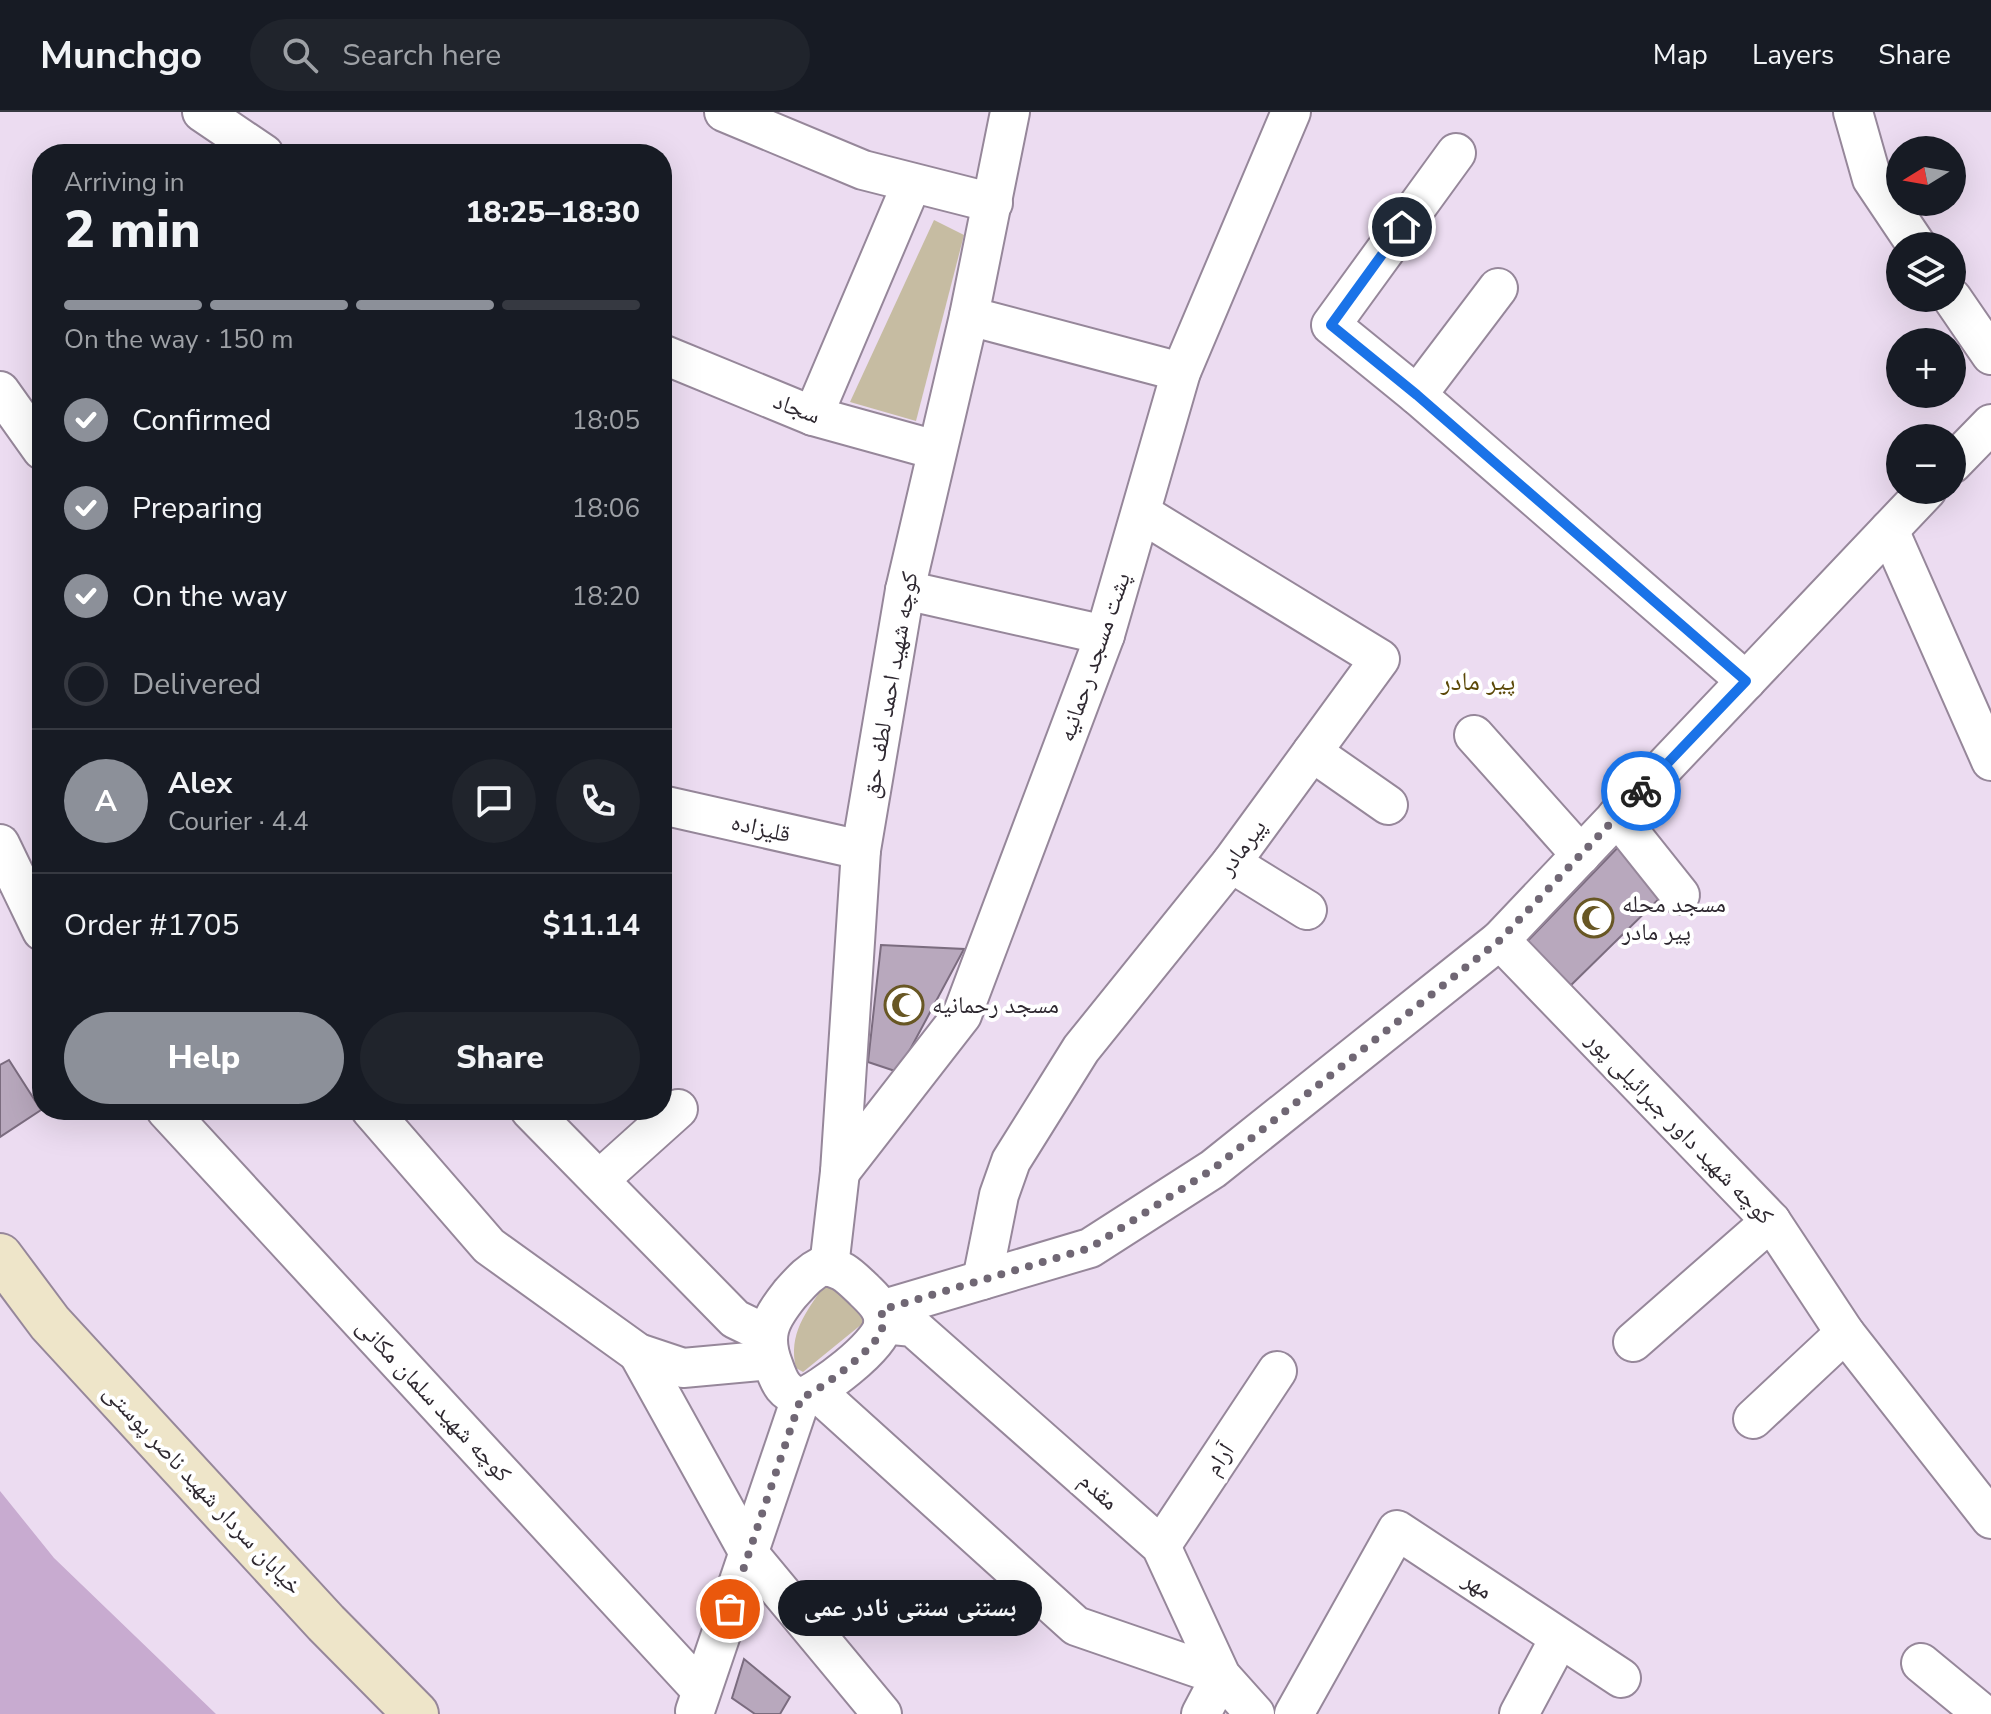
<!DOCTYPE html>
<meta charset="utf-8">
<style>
:root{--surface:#171b24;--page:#20242c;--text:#f1f3f6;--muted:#9ea1a6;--line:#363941;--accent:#8c9099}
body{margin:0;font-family:"Nunito Sans","Noto Naskh Arabic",sans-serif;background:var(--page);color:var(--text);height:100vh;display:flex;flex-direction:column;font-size:30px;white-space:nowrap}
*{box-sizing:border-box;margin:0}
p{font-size:26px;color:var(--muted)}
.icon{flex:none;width:44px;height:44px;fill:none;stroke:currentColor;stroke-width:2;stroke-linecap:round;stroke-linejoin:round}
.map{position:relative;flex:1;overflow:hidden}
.side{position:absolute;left:32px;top:32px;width:640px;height:976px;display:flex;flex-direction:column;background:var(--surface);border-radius:32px;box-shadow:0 8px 32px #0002}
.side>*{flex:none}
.needle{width:52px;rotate:259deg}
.tools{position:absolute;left:1886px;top:24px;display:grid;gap:16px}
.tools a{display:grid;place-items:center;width:80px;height:80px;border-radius:50%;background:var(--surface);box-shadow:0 8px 32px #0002;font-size:40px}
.pin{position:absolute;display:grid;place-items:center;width:68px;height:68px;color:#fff;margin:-34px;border:4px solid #fff;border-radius:50%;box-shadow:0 2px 8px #0007}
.courier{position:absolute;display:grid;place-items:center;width:80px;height:80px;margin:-40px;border:6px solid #1a73e8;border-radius:50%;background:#fff;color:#222;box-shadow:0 2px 10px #0007}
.bubble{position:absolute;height:56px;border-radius:28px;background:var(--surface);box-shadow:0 8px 32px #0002;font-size:26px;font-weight:800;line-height:56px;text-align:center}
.overview em{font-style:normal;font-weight:800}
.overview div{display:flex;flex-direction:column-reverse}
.overview{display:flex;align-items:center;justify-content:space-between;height:136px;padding:0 32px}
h1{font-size:52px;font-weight:800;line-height:60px}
.bar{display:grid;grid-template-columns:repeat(4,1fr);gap:12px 8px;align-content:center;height:96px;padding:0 32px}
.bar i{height:10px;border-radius:6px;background:var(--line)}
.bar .active{background:var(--accent)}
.bar p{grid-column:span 4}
.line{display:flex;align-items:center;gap:20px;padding:0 32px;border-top:2px solid var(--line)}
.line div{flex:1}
.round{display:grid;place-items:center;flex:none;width:84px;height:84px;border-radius:42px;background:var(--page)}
ol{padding:0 32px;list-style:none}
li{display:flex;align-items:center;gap:24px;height:88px}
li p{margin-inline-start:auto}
li .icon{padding:8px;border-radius:50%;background:var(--accent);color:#fff;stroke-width:4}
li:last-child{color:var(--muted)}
li i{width:44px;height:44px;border:4px solid var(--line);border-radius:50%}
.cta{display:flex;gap:16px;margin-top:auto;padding:16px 32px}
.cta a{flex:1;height:92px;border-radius:48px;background:var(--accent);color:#fff;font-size:32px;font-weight:800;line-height:92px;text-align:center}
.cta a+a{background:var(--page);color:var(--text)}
header{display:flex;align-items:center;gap:48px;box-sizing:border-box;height:112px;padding:0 40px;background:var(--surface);border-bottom:2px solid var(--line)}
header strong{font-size:38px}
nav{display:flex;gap:44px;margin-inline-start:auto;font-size:28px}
.search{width:560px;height:72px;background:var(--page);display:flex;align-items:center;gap:20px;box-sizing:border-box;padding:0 28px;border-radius:44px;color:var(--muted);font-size:30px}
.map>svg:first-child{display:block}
</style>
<header>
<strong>Munchgo</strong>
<div class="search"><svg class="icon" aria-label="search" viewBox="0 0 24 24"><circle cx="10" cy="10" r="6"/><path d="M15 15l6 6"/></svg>Search here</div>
<nav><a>Map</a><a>Layers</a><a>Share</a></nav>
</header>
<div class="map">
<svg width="1991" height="1602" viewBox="0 0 1991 1602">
<rect width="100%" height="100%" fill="#ecdcf1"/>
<g fill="#c6bca2">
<path d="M934 108 964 123 916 309 850 290Z"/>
<path d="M835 1172 862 1205V1212L803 1260 796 1256C788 1222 806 1200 824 1174Z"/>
</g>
<path fill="#c8abd0" d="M0 1379 54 1446 216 1602H0Z"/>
<g fill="#b8a8bd" stroke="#7b6c7f" stroke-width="2">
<path d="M1626 727 1668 778 1564 880 1522 835Z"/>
<path d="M881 833 964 837 898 960 868 950Z"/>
<path d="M9 948 41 998 0 1025V953Z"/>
<path d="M744 1547 790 1585 780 1602H755L732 1586Z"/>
</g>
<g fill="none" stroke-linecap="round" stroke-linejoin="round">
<g stroke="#96879a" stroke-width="42">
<g id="street">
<path d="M202 0 264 42"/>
<path d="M724 0 863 58 993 91"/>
<path d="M1853 0 1872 67 1917 134"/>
<path d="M1456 41 1331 213 1417 283 1746 569"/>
<path d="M1952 186 1991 243"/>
<path d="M969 204 1181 260"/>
<path d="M662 242 813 304 936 338"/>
<path d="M0 279 42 338"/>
<path d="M1417 283 1498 176"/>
<path d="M813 304 912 71"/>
<path d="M1952 352 1991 312"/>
<path d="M1889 418 1991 649"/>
<path d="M905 478 1105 523"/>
<path d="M1474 623 1581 743"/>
<path d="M1312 640 1388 693"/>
<path d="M662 693 861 738"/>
<path d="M1617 704 1680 783"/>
<path d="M0 732 42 819"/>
<path d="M1231 751 1307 798"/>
<path d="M1500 828 1771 1109 1845 1221 1991 1407"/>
<path d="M166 998 701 1578"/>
<path d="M371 998 489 1134 638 1241 683 1256 771 1248"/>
<path d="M530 998 735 1207 768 1223"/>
<path d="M840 1060 962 903 1105 523 1181 260 1291 0"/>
<path d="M599 1068 678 997"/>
<path d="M822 1154C842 1155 850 1165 864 1178 874 1188 886 1198 883 1214 878 1236 821 1278 801 1286 784 1280 780 1272 774 1255 761 1223 770 1207 790 1182 801 1170 808 1161 822 1154Z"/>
<path d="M829 1155 840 1060 861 738 905 478 969 204 1010 0"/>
<path d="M982 1168 999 1083 1011 1049 1081 937 1231 751 1380 547 1141 401"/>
<path d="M881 1198 1090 1136 1213 1057 1500 828 1927 378"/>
<path d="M883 1212 913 1215 1161 1434 1221 1564 1255 1602"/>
<path d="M1633 1230 1771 1109"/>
<path d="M638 1241 750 1443 882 1602"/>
<path d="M817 1280 1076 1514 1221 1564 1201 1602"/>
<path d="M1753 1307 1845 1221"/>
<path d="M1161 1434 1277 1259"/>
<path d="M1921 1551 1983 1602"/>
<path d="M695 1599 801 1286"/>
<path d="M1294 1602 1397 1418 1621 1566"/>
<path d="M1519 1602 1559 1527"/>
</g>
</g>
<g stroke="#96879a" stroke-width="48">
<path id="secondary" d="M0 1144 50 1211 326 1511 416 1602"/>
</g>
<use href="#street" stroke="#fff" stroke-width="38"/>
<use href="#secondary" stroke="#eee5c9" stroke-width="44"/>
</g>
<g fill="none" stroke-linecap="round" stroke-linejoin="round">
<path stroke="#706774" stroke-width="8" stroke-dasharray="0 14.4" d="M730 1497 801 1286C821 1278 869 1241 880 1222 884 1214 883 1207 881 1198L1090 1136 1213 1057 1500 828 1641 679"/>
<path stroke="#1a73e8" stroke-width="10" d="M1402 115 1331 213 1417 283 1746 569 1641 679"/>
</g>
<defs>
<g id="mosque-ring" transform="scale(2)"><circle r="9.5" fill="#fff" stroke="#685724" stroke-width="1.5"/><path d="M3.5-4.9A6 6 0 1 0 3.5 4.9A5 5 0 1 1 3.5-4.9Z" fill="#685724"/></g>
</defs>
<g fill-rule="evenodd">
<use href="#mosque-ring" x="1594" y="806"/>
<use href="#mosque-ring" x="904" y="893"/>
</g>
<g text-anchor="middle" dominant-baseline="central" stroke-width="8" stroke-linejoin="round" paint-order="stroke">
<g font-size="24" fill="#2e2830" stroke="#fff">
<text transform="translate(797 296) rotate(21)">سجاد</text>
<text transform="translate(1094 545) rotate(-71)">پشت مسجد رحمانیه</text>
<text transform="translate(890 573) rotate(-80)">کوچه شهید احمد لطف حق</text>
<text transform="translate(761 716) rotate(13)">قلیزاده</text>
<text transform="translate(1242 735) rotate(-53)">پیرمادر</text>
<text transform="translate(1680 1016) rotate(46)">کوچه شهید داور جبرائیلی پور</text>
<text transform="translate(434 1288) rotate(47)">کوچه شهید سلمان مکانی</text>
<text transform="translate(1219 1347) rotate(-56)">آرام</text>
<text transform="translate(203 1377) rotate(47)">خیابان سردار شهید ناصر پوستی</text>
<text transform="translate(1099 1379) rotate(42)">مقدم</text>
<text transform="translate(1478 1473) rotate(34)">مهر</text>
</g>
<g font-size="24" fill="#2e2830" stroke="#fff" text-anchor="start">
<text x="1622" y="792">مسجد محله<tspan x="1622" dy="28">پیر مادر</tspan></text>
<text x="932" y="893">مسجد رحمانیه</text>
</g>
<g font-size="26" fill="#5b4807" stroke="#fff">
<text x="1478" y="569">پیر مادر</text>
</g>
</g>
</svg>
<div class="tools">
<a><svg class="needle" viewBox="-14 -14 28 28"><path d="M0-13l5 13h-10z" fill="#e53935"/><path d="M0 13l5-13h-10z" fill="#9ea1a6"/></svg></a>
<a><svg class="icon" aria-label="layers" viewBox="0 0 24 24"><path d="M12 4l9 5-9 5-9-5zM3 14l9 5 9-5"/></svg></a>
<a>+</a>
<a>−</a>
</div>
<div class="pin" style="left:730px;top:1497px;background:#ea580c"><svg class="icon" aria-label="bag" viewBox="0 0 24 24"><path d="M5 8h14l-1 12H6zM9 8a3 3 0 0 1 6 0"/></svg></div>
<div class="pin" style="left:1402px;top:115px;background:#1f2937"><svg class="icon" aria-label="home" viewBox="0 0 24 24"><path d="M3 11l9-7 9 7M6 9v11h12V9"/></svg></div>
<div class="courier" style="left:1641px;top:679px"><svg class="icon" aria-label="bike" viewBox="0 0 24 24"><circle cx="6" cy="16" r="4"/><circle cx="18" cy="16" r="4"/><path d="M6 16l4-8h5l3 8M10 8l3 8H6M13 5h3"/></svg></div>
<div class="bubble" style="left:778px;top:1468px;width:264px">بستنی سنتی نادر عمی</div>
<section class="side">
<div class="overview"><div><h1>2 min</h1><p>Arriving in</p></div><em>18:25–18:30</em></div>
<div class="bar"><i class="active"></i><i class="active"></i><i class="active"></i><i></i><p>On the way · 150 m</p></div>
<ol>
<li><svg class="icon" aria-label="check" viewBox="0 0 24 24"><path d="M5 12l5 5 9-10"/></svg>Confirmed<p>18:05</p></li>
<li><svg class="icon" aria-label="check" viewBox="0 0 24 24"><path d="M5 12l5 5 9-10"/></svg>Preparing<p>18:06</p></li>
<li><svg class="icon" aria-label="check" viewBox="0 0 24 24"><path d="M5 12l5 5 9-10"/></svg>On the way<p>18:20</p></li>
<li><i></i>Delivered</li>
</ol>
<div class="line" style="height:144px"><b class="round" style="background:var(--accent);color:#fff">A</b><div><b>Alex</b><p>Courier · 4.4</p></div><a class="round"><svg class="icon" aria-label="chat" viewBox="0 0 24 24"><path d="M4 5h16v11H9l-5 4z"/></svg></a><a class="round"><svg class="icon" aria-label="phone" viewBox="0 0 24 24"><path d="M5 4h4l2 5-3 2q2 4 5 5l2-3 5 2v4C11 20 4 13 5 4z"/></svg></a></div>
<div class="line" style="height:104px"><div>Order #1705</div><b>$11.14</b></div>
<div class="cta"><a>Help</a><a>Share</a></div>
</section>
</div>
